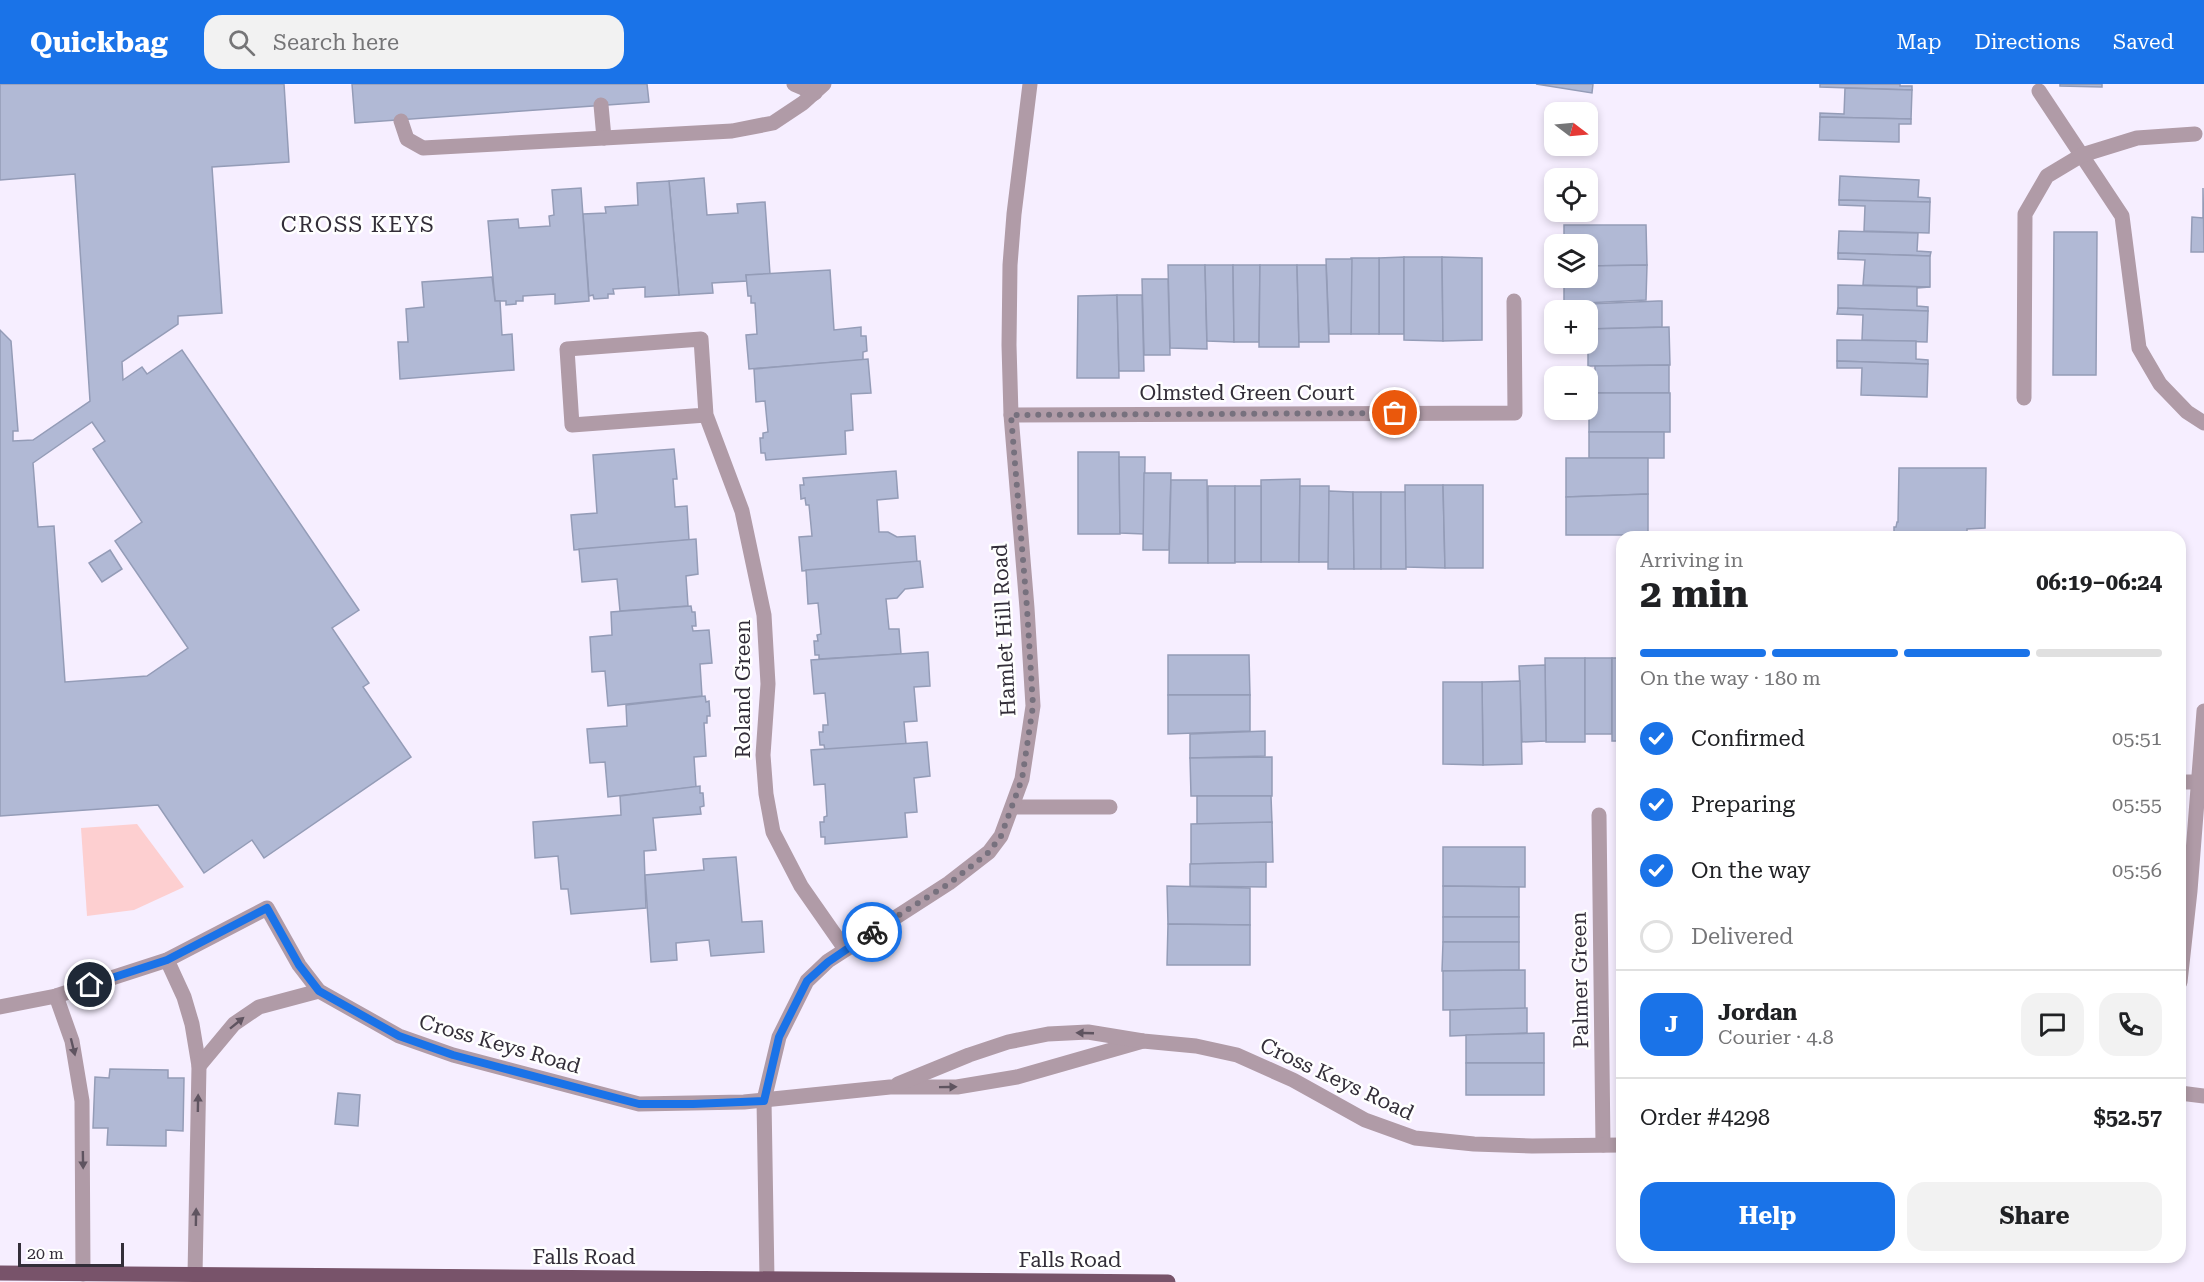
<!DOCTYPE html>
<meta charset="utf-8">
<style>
:root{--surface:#fff;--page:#f2f2f2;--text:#202124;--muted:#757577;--line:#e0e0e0;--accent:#1a73e8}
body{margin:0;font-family:"Roboto Serif",serif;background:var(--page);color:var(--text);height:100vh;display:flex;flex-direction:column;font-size:22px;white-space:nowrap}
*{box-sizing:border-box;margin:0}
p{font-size:20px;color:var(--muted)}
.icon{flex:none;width:33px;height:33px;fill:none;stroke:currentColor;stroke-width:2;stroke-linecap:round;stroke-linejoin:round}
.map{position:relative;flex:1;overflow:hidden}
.sheet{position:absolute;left:1616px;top:447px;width:570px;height:732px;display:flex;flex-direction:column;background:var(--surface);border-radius:18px;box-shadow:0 3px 9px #0003}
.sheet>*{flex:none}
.needle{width:39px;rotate:106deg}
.fabs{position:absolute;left:1544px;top:18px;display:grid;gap:12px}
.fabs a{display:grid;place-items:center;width:54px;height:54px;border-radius:12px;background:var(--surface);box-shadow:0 3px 9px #0003;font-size:30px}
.scale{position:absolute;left:18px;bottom:15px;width:106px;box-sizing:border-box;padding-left:6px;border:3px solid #332e39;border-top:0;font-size:16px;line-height:21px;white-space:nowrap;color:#332e39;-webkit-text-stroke:4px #fff;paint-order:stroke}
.pin{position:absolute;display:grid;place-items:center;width:51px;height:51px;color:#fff;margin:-26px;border:3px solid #fff;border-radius:50%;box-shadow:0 2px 6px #0007}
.courier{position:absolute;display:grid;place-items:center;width:60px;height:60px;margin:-30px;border:4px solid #1a73e8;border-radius:50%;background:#fff;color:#222;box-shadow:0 2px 8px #0007}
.overview em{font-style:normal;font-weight:700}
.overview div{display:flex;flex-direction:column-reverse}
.overview{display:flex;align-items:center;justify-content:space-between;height:102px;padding:0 24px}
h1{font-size:39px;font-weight:700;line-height:45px}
.bar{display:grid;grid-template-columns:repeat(4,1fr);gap:9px 6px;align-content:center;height:72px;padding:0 24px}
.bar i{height:8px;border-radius:4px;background:var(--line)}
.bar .active{background:var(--accent)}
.bar p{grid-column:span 4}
.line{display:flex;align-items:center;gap:15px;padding:0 24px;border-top:2px solid var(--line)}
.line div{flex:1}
.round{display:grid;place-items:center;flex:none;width:63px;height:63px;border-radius:18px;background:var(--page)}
ol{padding:0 24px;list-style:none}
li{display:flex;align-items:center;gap:18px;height:66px}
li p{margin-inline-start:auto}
li .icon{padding:6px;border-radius:50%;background:var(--accent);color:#fff;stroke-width:4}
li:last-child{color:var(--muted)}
li i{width:33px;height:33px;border:3px solid var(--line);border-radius:50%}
.primary-button{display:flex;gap:12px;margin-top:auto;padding:12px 24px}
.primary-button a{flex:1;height:69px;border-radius:18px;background:var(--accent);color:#fff;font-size:24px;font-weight:700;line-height:69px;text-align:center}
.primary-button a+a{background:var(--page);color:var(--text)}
header{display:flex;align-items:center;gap:36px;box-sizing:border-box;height:84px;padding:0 30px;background:var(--accent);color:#fff}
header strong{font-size:28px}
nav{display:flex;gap:33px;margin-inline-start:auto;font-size:21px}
.search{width:420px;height:54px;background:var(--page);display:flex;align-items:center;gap:15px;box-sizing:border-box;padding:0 21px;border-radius:18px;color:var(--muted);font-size:22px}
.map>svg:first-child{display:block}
</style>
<header>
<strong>Quickbag</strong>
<div class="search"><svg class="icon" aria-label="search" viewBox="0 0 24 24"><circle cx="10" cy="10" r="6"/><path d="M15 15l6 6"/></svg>Search here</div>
<nav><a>Map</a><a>Directions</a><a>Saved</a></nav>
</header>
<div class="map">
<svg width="2204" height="1198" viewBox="0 0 2204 1198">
<rect width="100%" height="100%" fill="#f6eeff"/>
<path fill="#fdcfd0" d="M137 740 184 803 134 826 87 832 81 744Z"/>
<g fill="#b1b9d5" stroke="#949cb7" stroke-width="1.5" fill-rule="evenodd">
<path d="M0 0H284L289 78 212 83 222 229 178 232V240L122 278 123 296 142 283 147 290 182 266 359 526 332 544 369 599 363 603 411 673 264 774 252 756 204 789 158 721 0 732V246L11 257 18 347H13V357L33 356 90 317 75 90 0 96ZM92 338 105 357 93 365 142 438 115 457 188 564 147 592 65 598 54 442 38 443 33 379Z"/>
<path d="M352 0H647L649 18 355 39Z"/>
<path d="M1536 0H1593L1592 9Z"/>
<path d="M1820 0H1900V2H1912V6L1820 3Z"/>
<path d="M2060 0H2102V3L2060 2Z"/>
<path d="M1845 4 1912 6 1911 35 1820 33V29L1844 30Z"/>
<path d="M1820 33 1911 35V40H1899V58L1819 56Z"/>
<path d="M1840 92 1919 96 1918 113 1930 114V118L1839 116Z"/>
<path d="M704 94 707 131 738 129 737 120 765 118 770 190 746 191 747 197 712 199 713 209 679 211 669 97Z"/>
<path d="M669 97 679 211 645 213V203L613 205 614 210H608V214L594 215 593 211 589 212 583 130 606 129 605 123 638 121 637 99Z"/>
<path d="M581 104 589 217 555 220V210L523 212V217H516V220L506 221V217H495L488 137 518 135 519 144 550 142 549 132 554 131 552 106Z"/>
<path d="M2203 104 2204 168H2191L2192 133 2203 134Z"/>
<path d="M1839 116 1930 118 1929 149 1864 147 1865 122 1839 121Z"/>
<path d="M1564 141H1646L1647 181 1587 182V160H1564Z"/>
<path d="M1839 147 1918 149 1917 167 1931 168 1930 172 1838 169Z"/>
<path d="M2054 148H2097L2096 291H2053Z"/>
<path d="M1838 169 1930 172V203L1863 201 1865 176 1838 175Z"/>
<path d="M1404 173V250H1379V174Z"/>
<path d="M1404 173H1442L1443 257 1404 256Z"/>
<path d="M1442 173 1482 174V256L1443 257Z"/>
<rect x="1351" y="174" width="28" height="76"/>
<path d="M1326 175H1352L1351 250H1329Z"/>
<path d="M1168 181H1205L1207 265 1170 264Z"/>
<path d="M1205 181H1233L1234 258 1207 257Z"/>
<path d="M1233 181H1260L1259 258H1234Z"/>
<path d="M1260 181H1297L1299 263H1259Z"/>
<path d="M1297 181H1326L1329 258H1299Z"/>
<path d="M1647 181 1646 216 1564 220V194H1587V182Z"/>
<path d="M830 186 834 246 861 243V252H866L867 267 863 268V276L749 285 746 251 757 250 755 219H751V212H748L746 191Z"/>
<path d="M492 193 495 217H500L502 251 512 250 514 286 400 295 398 258H408L406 225 424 223 422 198Z"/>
<path d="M1142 195H1168L1170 271H1144Z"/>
<path d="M1838 201 1930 203 1917 204V222L1928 223V227L1838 224Z"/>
<path d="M1117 211 1119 294H1077L1078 212Z"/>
<path d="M1117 211H1142L1144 287H1119Z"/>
<path d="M1658 217H1662V243L1588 245V220Z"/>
<path d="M1838 224 1928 227 1927 258 1862 256 1863 231 1837 230Z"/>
<path d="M1669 243 1670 281 1588 282V245Z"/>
<path d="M1837 256 1916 257V275L1928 276V280L1837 277Z"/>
<path d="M868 275 871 309 851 310 853 346 845 347 846 370 766 376 765 369H761L760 354H763V349L768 348 765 317 756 318 754 285Z"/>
<path d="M1837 277 1928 280 1927 313 1861 311 1862 284H1837Z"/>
<path d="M1669 281V309H1595V282Z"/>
<rect x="1589" y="309" width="81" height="39"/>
<rect x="1589" y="348" width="75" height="26"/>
<path d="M674 365 677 395H673L675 423 687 422 689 456 574 466 571 431 597 429 593 371Z"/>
<path d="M1078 368H1119L1120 450H1078Z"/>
<path d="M1119 373H1145L1144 450 1120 449Z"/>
<path d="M1566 374H1648V410L1566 413Z"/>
<path d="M1899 384H1986L1985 444 1967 445V450L1894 451V443H1896L1897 438H1898Z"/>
<path d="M896 387 898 414 877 416 879 448H888L897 453 915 452 917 478 802 487 799 453 812 452 809 421H806L805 414 801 415 800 401H804L803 394Z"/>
<path d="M1144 389H1171L1169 466H1143Z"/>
<path d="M1300 395 1299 478H1261V396Z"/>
<path d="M1171 396H1207L1208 479H1169Z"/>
<path d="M1405 401H1443L1445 484 1405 483Z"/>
<path d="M1443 401H1483V484H1445Z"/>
<rect x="1208" y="402" width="27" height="77"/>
<rect x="1235" y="402" width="26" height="76"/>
<path d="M1300 402H1329V478H1299Z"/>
<path d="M1329 407 1353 408 1354 485H1328Z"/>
<path d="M1353 408H1381V485H1354Z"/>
<path d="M1381 408H1405L1406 485H1381Z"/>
<path d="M1648 410V451H1566V413Z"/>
<path d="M1967 450V453H1894V451Z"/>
<path d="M696 455 698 490 686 492 688 522 620 527 617 495 582 498 579 465Z"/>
<path d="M110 466 122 485 102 498 89 479Z"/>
<path d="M920 477 923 503 905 505 897 514 886 515 889 545H899L901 570 819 575V571H815L814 557H818L817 551 821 550 818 519 808 520 806 486Z"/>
<path d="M691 522 692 528H695L696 542H692L693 547 709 546 712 579 700 580 702 612 608 622 605 587 592 588 590 553 612 551 611 528Z"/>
<path d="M928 568 930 602 914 603 917 637 904 638 906 660 825 666 824 661H820L819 648H823V641H828L825 609 814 610 811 576Z"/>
<path d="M1168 571H1249L1250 611H1168Z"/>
<path d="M1545 574H1585V658H1546Z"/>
<rect x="1585" y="574" width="27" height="76"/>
<rect x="1612" y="574" width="10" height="83"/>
<path d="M1545 581 1546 657 1522 658 1519 582Z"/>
<path d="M1520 597 1522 680 1483 681 1482 598Z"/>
<path d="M1443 598H1482L1483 681 1443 680Z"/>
<path d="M1168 611H1250V647L1168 650Z"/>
<path d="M705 612 706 618 709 617 710 632H707V639H704L706 672 694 673 696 703 608 713 605 678 590 679 587 645 627 642 626 621Z"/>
<path d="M1265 647V672L1190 674V650Z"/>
<path d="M927 658 930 692 914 694 917 728 905 729 907 753 825 760V753H821L820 738H824V733L827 732 825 700 814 701 811 666Z"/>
<path d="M1272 673V712H1191L1190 674Z"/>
<path d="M700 702V709H703L704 722 700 723 701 730 653 734 656 766 644 767 646 824 571 830 568 805H561L558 772 535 774 533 738 621 731 620 712Z"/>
<path d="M1197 712H1271L1272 739 1197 740Z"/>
<path d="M1272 738 1273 778 1191 780V740Z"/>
<path d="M1443 763H1525V803L1443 802Z"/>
<path d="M736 773 742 838 762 837 764 868 711 872 709 856 676 859 677 876 651 878 645 791 704 786 703 775Z"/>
<path d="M1266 778V803L1190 802V780Z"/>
<path d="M1167 802 1250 804V841L1168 840Z"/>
<path d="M1443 802 1519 803V833H1443Z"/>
<rect x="1443" y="833" width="76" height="25"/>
<path d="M1168 840 1250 841V881H1167Z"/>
<path d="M1443 858H1519V886L1442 887Z"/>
<path d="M1525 886V925L1443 926V887Z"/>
<path d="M1527 924V949L1450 952V926Z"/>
<path d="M1544 949V979H1466V951Z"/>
<rect x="1466" y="979" width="78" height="32"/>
<path d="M110 985 168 986V994H184L183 1047 166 1046V1062L107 1061 108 1044H93L95 993 109 994Z"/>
<path d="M338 1009 360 1011 358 1042 335 1040Z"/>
</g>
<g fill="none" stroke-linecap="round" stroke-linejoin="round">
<g stroke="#b09ba7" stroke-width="15">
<path d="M794 0 815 9"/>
<path d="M2039 7 2122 132 2139 264 2160 300 2187 328 2204 339"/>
<path d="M601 21 604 54"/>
<path d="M401 37 407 55 423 64 732 47 773 39 803 19 824 0"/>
<path d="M2024 314 2025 130 2047 92 2082 71 2137 54 2195 50"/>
<path d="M706 331 572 341 567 265 701 255 706 331 742 427 764 531 768 600 763 671 766 710 773 748 801 802 845 865"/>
<path d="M1011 331 1515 329 1514 217"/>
<path d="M2180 698H2199"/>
<path d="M1013 723H1110"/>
<path d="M1599 731 1603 1061"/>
<path d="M167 876 184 913 192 940 199 982 195 1191"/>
<path d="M2180 898 2190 807 2204 627"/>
<path d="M56 912 72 957 82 1017 83 1190"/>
<path d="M0 923 56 912 167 876 267 824 299 881 319 907 399 952 453 971 639 1020 744 1018 890 1003H957L1017 993 1143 957"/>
<path d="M199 982 234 940 259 923 319 907"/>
<path d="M898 1000 969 971 1008 958 1048 950 1088 948 1143 957 1196 962 1237 971 1293 996 1365 1036 1415 1054 1474 1060 1532 1062 1622 1061"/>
<path d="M2180 1009 2204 1012"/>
<path d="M767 1195 764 1016 779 953 807 897 828 877 949 799 989 768 1001 752 1022 695 1033 622 1027 524 1011 331 1009 261 1010 181 1014 130 1030 0"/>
</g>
<path stroke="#78536a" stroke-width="15" d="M0 1189 1168 1198"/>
</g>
<defs><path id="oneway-solid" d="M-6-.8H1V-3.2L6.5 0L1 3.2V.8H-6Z" transform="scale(1.5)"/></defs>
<g fill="#5f5460">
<use href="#oneway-solid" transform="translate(237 939) rotate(-39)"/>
<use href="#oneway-solid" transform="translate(1085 949) rotate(-178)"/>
<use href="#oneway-solid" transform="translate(73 963) rotate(76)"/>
<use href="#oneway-solid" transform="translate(948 1003) rotate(-1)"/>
<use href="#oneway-solid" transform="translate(198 1019) rotate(-89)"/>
<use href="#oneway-solid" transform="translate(83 1076) rotate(89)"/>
<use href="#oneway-solid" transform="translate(196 1133) rotate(-89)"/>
</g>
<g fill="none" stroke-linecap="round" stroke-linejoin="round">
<path stroke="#77717e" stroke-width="6" stroke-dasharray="0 10.8" d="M872 848 950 799 989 768 1001 752 1022 695 1033 622 1027 524 1011 331 1395 329"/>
<path stroke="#1a73e8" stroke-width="8" d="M90 901 167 876 267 824 299 881 319 907 399 952 453 971 639 1020H693L764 1017 779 953 807 897 828 878 872 848"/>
</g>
<g text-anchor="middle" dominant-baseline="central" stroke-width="5" stroke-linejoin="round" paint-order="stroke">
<g font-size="21" fill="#332e39" stroke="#fff">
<text x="1247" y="309">Olmsted Green Court</text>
<text transform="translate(1004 546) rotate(-93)">Hamlet Hill Road</text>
<text transform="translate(743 605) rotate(-90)">Roland Green</text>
<text transform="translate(1580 896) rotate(-91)">Palmer Green</text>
<text transform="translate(500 960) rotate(16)">Cross Keys Road</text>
<text transform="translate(1337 995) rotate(25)">Cross Keys Road</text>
<text x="584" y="1173">Falls Road</text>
<text x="1070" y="1176">Falls Road</text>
</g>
<g font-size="22" letter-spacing="1.5" fill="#332e39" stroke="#fff">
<text x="358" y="140">CROSS KEYS</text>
</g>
</g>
</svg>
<div class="fabs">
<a><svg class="needle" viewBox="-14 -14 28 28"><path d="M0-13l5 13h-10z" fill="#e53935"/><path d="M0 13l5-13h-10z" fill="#757577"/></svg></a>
<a><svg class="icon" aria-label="locate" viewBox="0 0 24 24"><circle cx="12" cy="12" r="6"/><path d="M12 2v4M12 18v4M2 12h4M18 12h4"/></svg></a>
<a><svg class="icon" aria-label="layers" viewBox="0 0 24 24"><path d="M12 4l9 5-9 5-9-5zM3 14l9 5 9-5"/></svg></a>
<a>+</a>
<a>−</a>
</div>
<div class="scale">20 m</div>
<div class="pin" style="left:1395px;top:329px;background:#ea580c"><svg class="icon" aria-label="bag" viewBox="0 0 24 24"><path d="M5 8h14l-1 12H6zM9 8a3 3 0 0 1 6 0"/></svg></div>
<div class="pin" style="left:90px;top:901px;background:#1f2937"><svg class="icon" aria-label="home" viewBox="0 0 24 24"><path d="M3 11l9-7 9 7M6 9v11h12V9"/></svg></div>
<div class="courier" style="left:872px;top:848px"><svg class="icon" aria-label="bike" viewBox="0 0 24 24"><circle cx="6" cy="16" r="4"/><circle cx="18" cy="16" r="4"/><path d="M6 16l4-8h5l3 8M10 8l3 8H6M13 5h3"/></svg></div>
<section class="sheet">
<div class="overview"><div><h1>2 min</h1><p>Arriving in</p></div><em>06:19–06:24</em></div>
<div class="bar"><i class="active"></i><i class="active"></i><i class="active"></i><i></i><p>On the way · 180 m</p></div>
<ol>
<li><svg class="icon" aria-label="check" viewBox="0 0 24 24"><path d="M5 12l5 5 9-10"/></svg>Confirmed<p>05:51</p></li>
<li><svg class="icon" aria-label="check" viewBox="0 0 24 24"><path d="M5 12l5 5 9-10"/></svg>Preparing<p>05:55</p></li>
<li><svg class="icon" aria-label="check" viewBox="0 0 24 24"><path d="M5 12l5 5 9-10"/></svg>On the way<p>05:56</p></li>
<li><i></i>Delivered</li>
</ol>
<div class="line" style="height:108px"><b class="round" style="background:var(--accent);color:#fff">J</b><div><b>Jordan</b><p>Courier · 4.8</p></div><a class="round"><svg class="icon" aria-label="chat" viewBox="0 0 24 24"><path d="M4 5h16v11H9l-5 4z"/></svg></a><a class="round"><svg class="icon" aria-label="phone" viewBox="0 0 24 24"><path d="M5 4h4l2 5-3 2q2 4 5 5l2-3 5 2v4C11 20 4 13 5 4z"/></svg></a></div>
<div class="line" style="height:78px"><div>Order #4298</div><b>$52.57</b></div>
<div class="primary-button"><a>Help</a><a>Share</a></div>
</section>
</div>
